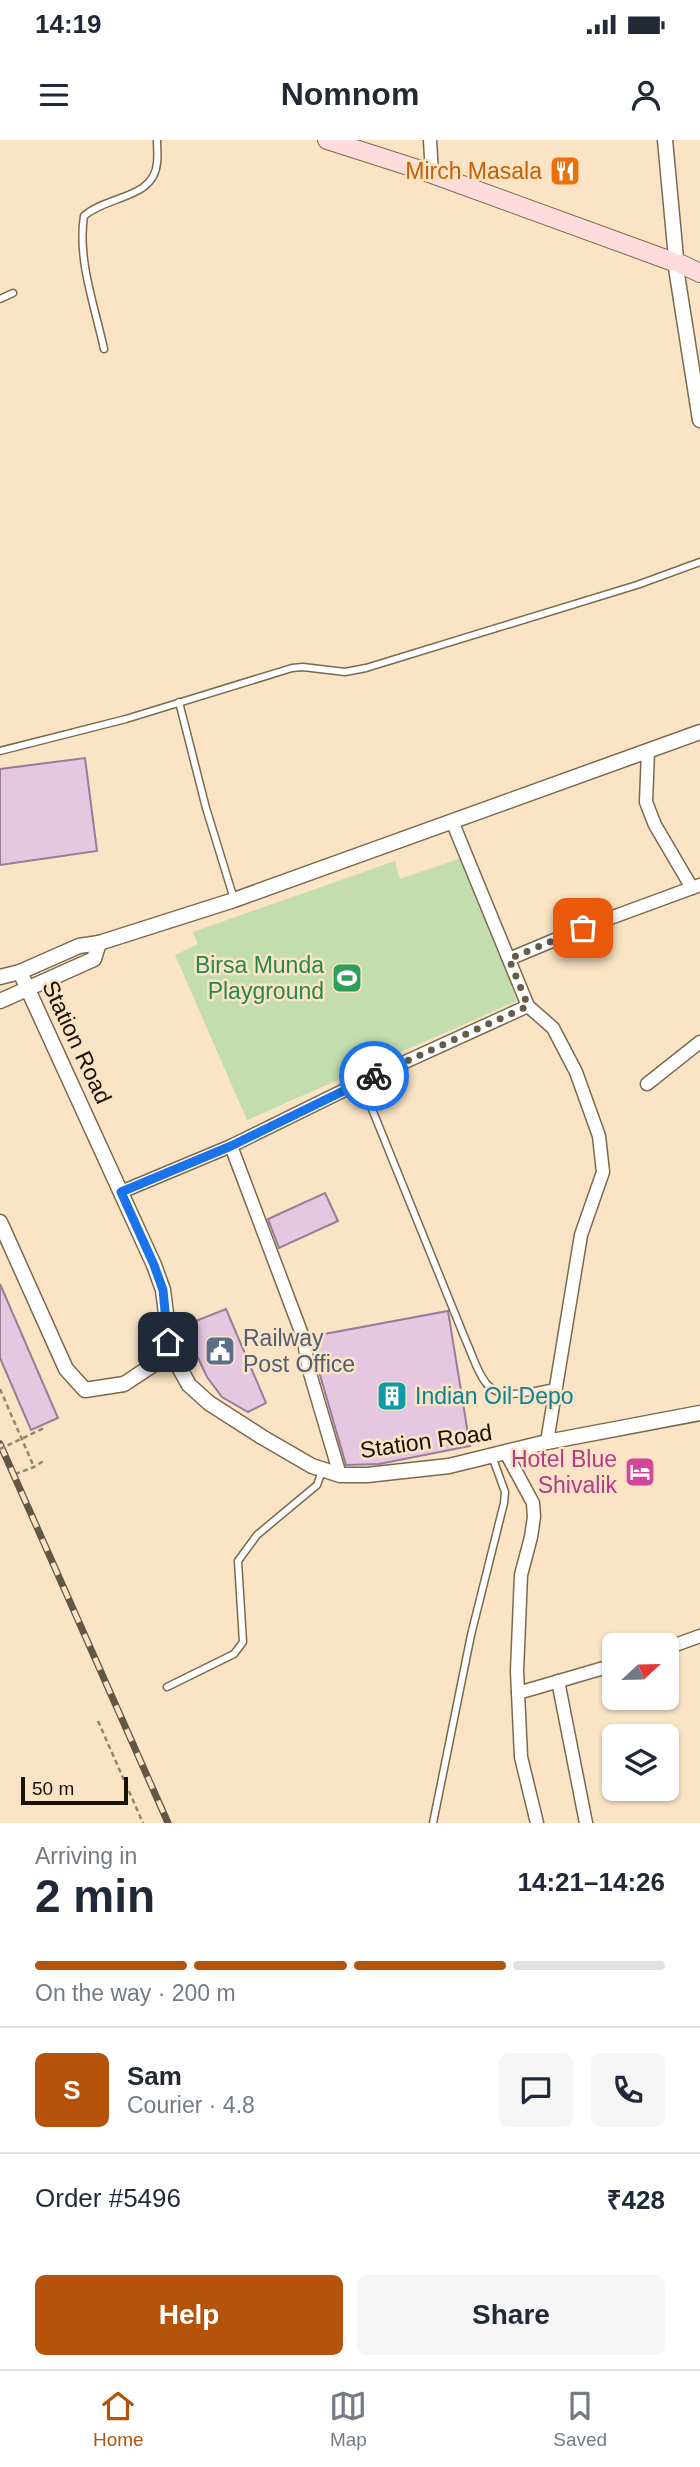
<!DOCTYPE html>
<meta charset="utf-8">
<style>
:root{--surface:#fff;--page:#f6f6f7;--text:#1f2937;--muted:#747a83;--line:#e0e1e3;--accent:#b45309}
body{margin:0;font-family:Helvetica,sans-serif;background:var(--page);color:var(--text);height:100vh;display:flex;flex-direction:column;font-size:26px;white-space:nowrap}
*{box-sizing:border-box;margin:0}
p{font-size:23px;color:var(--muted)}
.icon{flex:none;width:38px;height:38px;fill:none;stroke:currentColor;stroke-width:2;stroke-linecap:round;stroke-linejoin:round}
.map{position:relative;height:1683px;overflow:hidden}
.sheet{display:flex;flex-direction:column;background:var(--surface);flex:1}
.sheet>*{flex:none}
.needle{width:46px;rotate:68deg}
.tools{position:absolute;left:602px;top:1493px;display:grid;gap:14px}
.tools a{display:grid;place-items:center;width:77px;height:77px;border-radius:10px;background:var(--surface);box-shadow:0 2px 5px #0004;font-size:35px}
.scale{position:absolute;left:21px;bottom:18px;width:107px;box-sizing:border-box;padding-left:7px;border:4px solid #181106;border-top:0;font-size:19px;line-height:24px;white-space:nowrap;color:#181106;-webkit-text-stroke:5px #fae4c5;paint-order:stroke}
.pin{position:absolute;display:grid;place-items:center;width:60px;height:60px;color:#fff;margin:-30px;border-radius:14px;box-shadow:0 4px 10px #0006}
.courier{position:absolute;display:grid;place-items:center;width:70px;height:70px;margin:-35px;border:5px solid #1a73e8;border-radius:50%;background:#fff;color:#222;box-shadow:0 2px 9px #0007}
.headline em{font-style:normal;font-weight:600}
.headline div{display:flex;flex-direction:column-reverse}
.headline{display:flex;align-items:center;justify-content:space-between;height:119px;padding:0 35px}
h1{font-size:46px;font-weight:600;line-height:52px}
.bar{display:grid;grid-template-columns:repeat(4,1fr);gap:10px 7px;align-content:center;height:84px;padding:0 35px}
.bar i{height:9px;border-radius:5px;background:var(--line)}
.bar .current{background:var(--accent)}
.bar p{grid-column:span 4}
.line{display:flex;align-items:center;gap:18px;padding:0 35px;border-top:2px solid var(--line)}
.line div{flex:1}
.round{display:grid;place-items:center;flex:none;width:74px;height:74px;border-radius:10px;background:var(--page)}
.primary-button{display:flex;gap:14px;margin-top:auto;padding:14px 35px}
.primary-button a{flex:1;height:80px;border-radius:10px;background:var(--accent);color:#fff;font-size:28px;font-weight:600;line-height:80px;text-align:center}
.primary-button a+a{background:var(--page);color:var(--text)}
.status{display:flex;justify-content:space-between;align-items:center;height:49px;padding:0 35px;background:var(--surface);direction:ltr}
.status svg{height:19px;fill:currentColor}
header{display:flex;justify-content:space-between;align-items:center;height:91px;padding:0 35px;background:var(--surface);font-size:32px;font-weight:600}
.tabs{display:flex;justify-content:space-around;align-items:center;height:98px;border-top:2px solid var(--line);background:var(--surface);font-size:19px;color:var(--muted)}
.tabs a{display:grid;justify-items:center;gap:4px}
.tabs .current{color:var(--accent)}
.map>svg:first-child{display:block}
</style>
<div class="status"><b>14:19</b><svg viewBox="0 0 49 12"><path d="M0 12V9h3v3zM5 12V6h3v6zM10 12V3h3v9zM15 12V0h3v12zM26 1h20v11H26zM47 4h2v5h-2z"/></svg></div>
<header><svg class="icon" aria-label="menu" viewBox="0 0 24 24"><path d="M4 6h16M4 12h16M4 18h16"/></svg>Nomnom<svg class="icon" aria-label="person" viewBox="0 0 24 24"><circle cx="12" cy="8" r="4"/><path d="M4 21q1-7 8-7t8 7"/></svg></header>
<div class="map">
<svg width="700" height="1683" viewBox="0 0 700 1683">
<rect width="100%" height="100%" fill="#fae4c5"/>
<path fill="#c3ddae" d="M464 717 517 861 247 980 175 815 198 804 193 792 395 721 400 739Z"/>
<g fill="#e6c7e1" stroke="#987d94" stroke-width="2">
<path d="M85 618 97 711 0 725V629Z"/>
<path d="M325 1053 338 1081 279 1108 268 1079Z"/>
<path d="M0 1144 58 1278 31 1290 0 1218Z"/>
<path d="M226 1169 266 1263 248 1272 222 1257 207 1237 183 1186Z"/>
<path d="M448 1171 470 1306 379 1324 346 1325 318 1228 313 1204 319 1195Z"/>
</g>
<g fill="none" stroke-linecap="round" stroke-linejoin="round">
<g stroke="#7c694d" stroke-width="9">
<g id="service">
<path d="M0 159 13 153"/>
<path d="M104 209C95 167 77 119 84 76 108 55 154 59 157 23 158 15 157 8 157 0"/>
<path d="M179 562 206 668 234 759"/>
<path d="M0 611 126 579 292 528 303 527 345 532 366 528 637 445 700 422"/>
<path d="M361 942 466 1201C472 1214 477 1232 486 1243 501 1263 535 1250 556 1247"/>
<path d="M167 1547 234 1514 243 1502 238 1421 257 1395 317 1345 322 1331"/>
<path d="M433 1683 471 1495 504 1363 505 1352 492 1316"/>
</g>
</g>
<g stroke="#7c694d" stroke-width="15">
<g id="minor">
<path d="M430 0 432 34"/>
<path d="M648 611 646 662 655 685 692 748"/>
<path d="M452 681 528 866 553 888 576 932 599 996 603 1032 581 1095 547 1302"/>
<path d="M509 819 583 788 700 745"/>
<path d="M647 944 700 902"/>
<path d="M121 1052 231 1006"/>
<path d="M506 1313 533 1363 534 1377 531 1397 521 1435 517 1531 521 1617 537 1683"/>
<path d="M340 1335 309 1230 303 1197 231 1006 361 942 528 866"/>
<path d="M667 1508 700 1496"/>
<path d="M558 1541 586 1683"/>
<path d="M518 1553 614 1525"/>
</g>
</g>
<g stroke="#7c694d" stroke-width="17">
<g id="tertiary">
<path d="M665 0 676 118"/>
<path d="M676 128 700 280"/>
<path d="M20 832 79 806 99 803 234 760 700 592"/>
<path d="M0 837 20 832 154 1125 163 1150 171 1213 189 1245 209 1263 262 1297 312 1326 340 1335H367L449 1326 547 1302 700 1273"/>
<path d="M0 861 94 819 99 803"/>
<path d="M0 1082 66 1229 85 1250 124 1244 171 1213"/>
</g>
</g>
<g stroke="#7c694d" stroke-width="20">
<g id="secondary">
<path d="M327 0 424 31 671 121"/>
<path d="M681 124 700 133"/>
</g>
</g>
<g stroke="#94846e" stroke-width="2.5" stroke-dasharray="5 3.5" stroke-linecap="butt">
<path d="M0 1249 34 1327"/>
<path d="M15 1334 34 1327 45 1320"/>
<path d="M98 1581 143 1683"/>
</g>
<use href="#service" stroke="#fff" stroke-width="6"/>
<use href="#minor" stroke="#fff" stroke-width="12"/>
<use href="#tertiary" stroke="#fff" stroke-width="14"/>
<use href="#secondary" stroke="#fedcdb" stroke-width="18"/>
<g stroke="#625645" stroke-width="7">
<path id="rail" d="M0 1304 168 1683"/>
</g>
<use href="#rail" stroke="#fae4c5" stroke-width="4.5" stroke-dasharray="13" stroke-linecap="butt"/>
<path stroke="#94846e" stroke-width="2.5" stroke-dasharray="5 3.5" stroke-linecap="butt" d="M0 1309 42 1289 41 1286"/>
</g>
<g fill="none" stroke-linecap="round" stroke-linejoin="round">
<path stroke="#675b49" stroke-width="7" stroke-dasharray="0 12.6" d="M374 936 528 866 509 819 583 788"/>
<path stroke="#1a73e8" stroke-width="9" d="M168 1202 163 1150 154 1125 121 1052 231 1006 374 936"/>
</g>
<defs>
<g id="restaurant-square" transform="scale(1.575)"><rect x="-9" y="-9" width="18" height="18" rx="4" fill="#e8710a" stroke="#fae4c5"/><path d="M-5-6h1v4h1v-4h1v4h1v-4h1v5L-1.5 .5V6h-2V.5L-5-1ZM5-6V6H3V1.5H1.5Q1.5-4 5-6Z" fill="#fff"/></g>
<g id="stadium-square" transform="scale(1.575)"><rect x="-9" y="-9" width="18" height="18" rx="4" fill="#2e9e5b" stroke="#fae4c5"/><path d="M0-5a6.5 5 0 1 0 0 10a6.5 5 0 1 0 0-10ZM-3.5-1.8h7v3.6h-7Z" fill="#fff"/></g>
<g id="civic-square" transform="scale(1.575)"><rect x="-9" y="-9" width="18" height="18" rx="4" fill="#5c6f8a" stroke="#fae4c5"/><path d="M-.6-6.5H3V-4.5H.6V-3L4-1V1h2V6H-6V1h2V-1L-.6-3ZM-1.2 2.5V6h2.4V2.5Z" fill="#fff"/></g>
<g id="building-square" transform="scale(1.575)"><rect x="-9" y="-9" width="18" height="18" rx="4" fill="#0f9aa8" stroke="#fae4c5"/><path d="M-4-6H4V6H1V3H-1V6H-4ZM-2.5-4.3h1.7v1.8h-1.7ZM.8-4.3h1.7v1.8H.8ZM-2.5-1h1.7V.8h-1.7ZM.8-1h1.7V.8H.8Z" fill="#fff"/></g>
<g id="hotel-square" transform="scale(1.575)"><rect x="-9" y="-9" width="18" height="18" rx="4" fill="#d1479c" stroke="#fae4c5"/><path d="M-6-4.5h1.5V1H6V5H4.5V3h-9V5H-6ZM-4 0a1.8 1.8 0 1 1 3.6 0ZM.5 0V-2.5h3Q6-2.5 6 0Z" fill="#fff"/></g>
</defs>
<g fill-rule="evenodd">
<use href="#restaurant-square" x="565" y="31"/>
<use href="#stadium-square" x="347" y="838"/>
<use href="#civic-square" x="220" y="1211"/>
<use href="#building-square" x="392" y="1256"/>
<use href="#hotel-square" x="640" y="1332"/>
</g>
<g text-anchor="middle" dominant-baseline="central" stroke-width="5" stroke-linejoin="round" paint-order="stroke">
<g font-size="23" fill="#c56008" stroke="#fae4c5" text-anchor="end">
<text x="542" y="31">Mirch Masala</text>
</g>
<g font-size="23" fill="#27864d" stroke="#fae4c5" text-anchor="end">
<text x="324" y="825">Birsa Munda<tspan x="324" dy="26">Playground</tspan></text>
</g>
<g font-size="23" fill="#181106" stroke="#fae4c5">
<text transform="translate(77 902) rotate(65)">Station Road</text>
<text transform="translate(426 1301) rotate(-8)">Station Road</text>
</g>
<g font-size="23" fill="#4e5e75" stroke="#fae4c5" text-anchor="start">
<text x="243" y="1198">Railway<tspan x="243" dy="26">Post Office</tspan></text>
</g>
<g font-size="23" fill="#0d838f" stroke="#fae4c5" text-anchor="start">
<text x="415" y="1256">Indian Oil Depo</text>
</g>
<g font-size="23" fill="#b23c85" stroke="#fae4c5" text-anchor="end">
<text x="617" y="1319">Hotel Blue<tspan x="617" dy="26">Shivalik</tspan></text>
</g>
</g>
</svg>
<div class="tools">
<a><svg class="needle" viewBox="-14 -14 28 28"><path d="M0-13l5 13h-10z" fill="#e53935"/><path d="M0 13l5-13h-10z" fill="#747a83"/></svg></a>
<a><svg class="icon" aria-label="layers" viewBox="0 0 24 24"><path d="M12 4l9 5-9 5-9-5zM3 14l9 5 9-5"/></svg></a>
</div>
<div class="scale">50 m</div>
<div class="pin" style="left:583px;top:788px;background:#ea580c"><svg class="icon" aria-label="bag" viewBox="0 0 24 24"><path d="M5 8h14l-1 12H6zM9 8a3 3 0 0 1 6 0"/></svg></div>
<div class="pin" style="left:168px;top:1202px;background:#1f2937"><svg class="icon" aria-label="home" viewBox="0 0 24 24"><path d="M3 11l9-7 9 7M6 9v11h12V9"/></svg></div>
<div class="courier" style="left:374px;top:936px"><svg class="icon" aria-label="bike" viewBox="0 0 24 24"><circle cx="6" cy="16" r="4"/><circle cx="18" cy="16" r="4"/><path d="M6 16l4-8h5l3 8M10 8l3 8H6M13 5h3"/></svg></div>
</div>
<section class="sheet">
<div class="headline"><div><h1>2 min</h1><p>Arriving in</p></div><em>14:21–14:26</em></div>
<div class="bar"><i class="current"></i><i class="current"></i><i class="current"></i><i></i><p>On the way · 200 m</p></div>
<div class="line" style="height:126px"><b class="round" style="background:var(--accent);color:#fff">S</b><div><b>Sam</b><p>Courier · 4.8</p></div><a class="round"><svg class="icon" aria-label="chat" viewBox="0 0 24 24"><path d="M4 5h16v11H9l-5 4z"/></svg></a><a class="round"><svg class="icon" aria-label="phone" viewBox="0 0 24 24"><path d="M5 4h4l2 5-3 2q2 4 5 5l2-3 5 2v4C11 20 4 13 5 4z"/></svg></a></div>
<div class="line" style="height:91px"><div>Order #5496</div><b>₹428</b></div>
<div class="primary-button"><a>Help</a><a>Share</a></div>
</section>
<nav class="tabs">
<a class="current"><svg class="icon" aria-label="home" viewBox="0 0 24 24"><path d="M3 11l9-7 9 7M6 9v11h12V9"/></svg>Home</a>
<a><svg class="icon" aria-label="map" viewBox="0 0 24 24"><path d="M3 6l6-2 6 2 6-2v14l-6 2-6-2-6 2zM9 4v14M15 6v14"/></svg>Map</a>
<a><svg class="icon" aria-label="saved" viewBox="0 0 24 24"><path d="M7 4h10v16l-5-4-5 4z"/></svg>Saved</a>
</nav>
